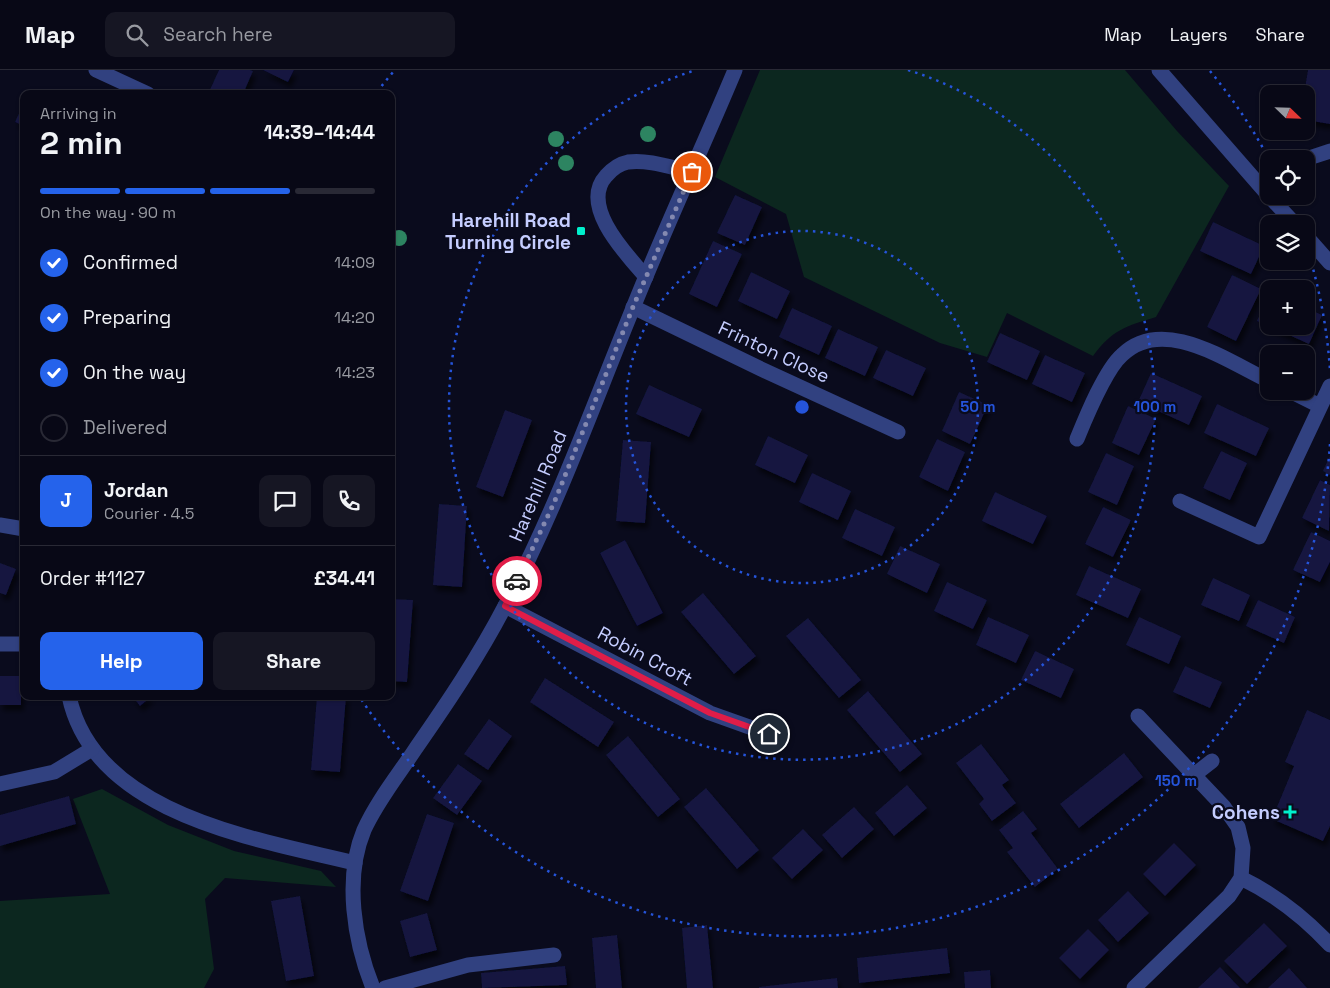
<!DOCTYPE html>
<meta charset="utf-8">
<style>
:root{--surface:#080816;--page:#161623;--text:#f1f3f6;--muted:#989aa1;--line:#292935;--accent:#2563eb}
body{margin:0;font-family:"Space Grotesk",sans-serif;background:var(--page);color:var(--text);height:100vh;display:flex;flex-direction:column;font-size:19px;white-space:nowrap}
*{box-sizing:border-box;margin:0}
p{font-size:16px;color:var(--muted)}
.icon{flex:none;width:28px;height:28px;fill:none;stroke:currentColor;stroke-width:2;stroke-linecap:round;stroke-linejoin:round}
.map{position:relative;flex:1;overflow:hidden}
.drawer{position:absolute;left:20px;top:20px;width:375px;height:610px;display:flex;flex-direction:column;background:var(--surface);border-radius:10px;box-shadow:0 1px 4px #0004,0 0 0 1px var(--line)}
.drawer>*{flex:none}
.needle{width:32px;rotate:113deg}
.buttons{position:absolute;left:1260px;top:15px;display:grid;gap:10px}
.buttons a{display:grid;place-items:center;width:55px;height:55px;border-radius:10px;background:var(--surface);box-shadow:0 1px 4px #0004,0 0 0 1px var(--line);font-size:25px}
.pin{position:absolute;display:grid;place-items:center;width:42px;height:42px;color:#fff;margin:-21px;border:2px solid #fff;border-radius:50%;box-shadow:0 1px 5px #0007}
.courier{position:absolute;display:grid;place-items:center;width:50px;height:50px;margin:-25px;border:4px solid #e11d48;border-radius:50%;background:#fff;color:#222;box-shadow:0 1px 6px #0007}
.head em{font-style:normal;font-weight:800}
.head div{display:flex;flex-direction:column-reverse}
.head{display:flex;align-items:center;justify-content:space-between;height:85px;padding:0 20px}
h1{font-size:32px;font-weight:800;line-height:38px}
.bar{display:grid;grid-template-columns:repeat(4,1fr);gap:8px 5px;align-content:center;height:60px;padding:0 20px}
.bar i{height:6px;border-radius:4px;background:var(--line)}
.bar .on{background:var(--accent)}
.bar p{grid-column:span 4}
.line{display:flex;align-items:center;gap:12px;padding:0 20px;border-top:1px solid var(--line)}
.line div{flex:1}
.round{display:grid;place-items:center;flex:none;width:52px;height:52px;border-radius:10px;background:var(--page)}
ol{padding:0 20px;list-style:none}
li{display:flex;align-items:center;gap:15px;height:55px}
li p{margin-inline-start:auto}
li .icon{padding:5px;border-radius:50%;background:var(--accent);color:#fff;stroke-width:4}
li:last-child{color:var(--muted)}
li i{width:28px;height:28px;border:2px solid var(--line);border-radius:50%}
.primary-button{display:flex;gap:10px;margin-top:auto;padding:10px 20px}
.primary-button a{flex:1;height:58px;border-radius:10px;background:var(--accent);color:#fff;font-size:20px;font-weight:800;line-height:58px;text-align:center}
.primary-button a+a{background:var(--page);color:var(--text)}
header{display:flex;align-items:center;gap:30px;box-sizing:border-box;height:70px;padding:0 25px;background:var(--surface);border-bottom:1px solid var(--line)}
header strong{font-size:24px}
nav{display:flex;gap:28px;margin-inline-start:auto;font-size:18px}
.search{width:350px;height:45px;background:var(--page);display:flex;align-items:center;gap:12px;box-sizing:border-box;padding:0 18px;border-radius:10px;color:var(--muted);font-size:19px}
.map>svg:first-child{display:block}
</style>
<header>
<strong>Map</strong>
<div class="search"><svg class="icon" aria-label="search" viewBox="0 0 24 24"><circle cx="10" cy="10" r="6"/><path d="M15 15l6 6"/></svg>Search here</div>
<nav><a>Map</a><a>Layers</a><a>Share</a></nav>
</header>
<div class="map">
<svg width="1330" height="918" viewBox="0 0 1330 918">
<defs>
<filter id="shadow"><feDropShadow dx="3" dy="5.5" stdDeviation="2.5" flood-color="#0009"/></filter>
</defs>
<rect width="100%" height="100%" fill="#0a0b1d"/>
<g fill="#0c271f">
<path d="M760 0H1125L1177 61 1229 116 1156 247C1126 256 1112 260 1093 286L1007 243 987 287 940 273 804 207 786 144 715 107Z"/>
<path d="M102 719 168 755 234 781 321 801 336 817 225 808 205 829 214 899 204 918H0V831L110 824 73 729Z"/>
</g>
<g fill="#14163f" filter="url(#shadow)">
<path d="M219 0H250L253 1 243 24H208Z"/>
<path d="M263 0H294L288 12Z"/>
<path d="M1308 0H1330V54L1306 50V24H1304Z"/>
<path d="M24 33V56L15 52Z"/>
<path d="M735 125 762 137 745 175 717 163Z"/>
<path d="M1213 152 1264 176 1251 204 1200 181Z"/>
<path d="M713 171 742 184 717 237 689 224Z"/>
<path d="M751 202 790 221 777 249 738 231Z"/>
<path d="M1232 205 1261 219 1236 271 1207 257Z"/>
<path d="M1269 225V256L1257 251Z"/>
<path d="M792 238 832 256 819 285 779 267Z"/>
<path d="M1306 238 1322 245 1309 274 1269 256H1306Z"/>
<path d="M838 259 878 277 865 306 825 288Z"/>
<path d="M1000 263 1040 281 1027 310 987 292Z"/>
<path d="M886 280 926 298 913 326 873 308Z"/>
<path d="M1045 285 1085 303 1072 332 1032 314Z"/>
<path d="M1151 303 1202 326 1189 355 1138 332Z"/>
<path d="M649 315 702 339 689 367 636 344Z"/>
<path d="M959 322 988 335 970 374 942 361Z"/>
<path d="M1217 334 1269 358 1256 386 1204 363Z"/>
<path d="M1128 336 1156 349 1139 385 1112 373Z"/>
<path d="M505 340 532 350 503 427 476 417Z"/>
<path d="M768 366 808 385 795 413 755 395Z"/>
<path d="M937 369 965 382 948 421 919 407Z"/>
<path d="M623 370 651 372 645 453 616 451Z"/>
<path d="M1221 381 1247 393 1230 430 1203 418Z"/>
<path d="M1106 383 1134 396 1117 435 1088 422Z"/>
<path d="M1330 386V405L1323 401Z"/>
<path d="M812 403 851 421 838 450 799 432Z"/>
<path d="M1320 410 1330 415 1329 461 1302 448Z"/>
<path d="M995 422 1047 446 1033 474 982 451Z"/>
<path d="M439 434 467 436 462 517 433 515Z"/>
<path d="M1103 437 1131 450 1113 487 1085 474Z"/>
<path d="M855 439 895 457 882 486 842 468Z"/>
<path d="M1311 462 1330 471V492L1320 512 1293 500Z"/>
<path d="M625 470 663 543 637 556 600 483Z"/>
<path d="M900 476 940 494 927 523 887 504Z"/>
<path d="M0 493 16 499 6 525 0 523Z"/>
<path d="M1089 496 1141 519 1128 548 1076 525Z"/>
<path d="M1213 508 1250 525 1239 551 1201 535Z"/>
<path d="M947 512 987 530 973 559 934 541Z"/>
<path d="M703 523 756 586 734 604 681 542Z"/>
<path d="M391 529 413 530 407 612 391 611Z"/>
<path d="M1258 530 1295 547 1284 573 1246 556Z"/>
<path d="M988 547 1029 565 1016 593 976 575Z"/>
<path d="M1139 547 1181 566 1169 594 1126 575Z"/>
<path d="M808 548 861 610 839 628 786 566Z"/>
<path d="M1035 581 1074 599 1061 628 1021 610Z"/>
<path d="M1185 596 1222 612 1210 638 1173 622Z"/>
<rect x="0" y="606" width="21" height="29"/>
<path d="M545 608 614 652 598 677 530 632Z"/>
<path d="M868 621 922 684 900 702 847 640Z"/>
<path d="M132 626H152L140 636Z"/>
<path d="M317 626H346L340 702 311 700Z"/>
<path d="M1307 640 1330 650V756L1323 771 1272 749 1294 696 1285 692Z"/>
<path d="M489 649 512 666 488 700 464 684Z"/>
<path d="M628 666 680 729 658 747 606 685Z"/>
<path d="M981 674 1009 710 1002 715 1016 733 992 751 979 734 984 729 956 693Z"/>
<path d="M1124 683 1143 707 1079 758 1060 734Z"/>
<path d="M458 694 482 711 457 745 433 728Z"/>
<path d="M907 715 927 738 894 766 875 743Z"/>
<path d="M706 718 759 780 737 799 684 737Z"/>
<path d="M69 726 76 754 0 776V745Z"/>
<path d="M854 737 874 759 842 788 822 765Z"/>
<path d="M1023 741 1037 759 1031 763 1058 799 1035 817 1007 782 1013 778 999 760Z"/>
<path d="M427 744 454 753 428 831 400 821Z"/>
<path d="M803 759 823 780 792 809 772 788Z"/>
<path d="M1174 773 1196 795 1165 826 1143 804Z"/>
<path d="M1128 821 1149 843 1118 872 1098 850Z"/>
<path d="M300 826 314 906 286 911 271 831Z"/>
<path d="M427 843 437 880 410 887 400 851Z"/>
<path d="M1264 853 1287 876 1247 914 1224 891Z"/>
<path d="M707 855 713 918H687L682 858Z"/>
<path d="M1088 859 1109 880 1080 909 1059 888Z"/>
<path d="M617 865 622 918H596L592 868Z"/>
<path d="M947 878 950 903 859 913 857 888Z"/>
<path d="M565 896 567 915 482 918 481 903Z"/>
<path d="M1220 897 1240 918H1198Z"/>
<path d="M1289 898 1307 918H1268Z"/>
<path d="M990 900 991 918H965L964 902Z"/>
<path d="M837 908 838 918H759V917Z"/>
</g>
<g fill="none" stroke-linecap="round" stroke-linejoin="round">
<g stroke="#314180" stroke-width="15">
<path d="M96 0 148 24"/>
<path d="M1159 0 1269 126"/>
<path d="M1306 92 1312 87 1330 81"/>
<path d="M1269 126 1295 154"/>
<path d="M1306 166 1330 193"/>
<path d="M646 207C627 185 579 136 606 106 612 99 618 94 628 92 648 89 673 98 692 102"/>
<path d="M633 237 761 299 898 362"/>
<path d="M1290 321 1320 336"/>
<path d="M1077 369C1086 347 1105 300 1122 285 1163 245 1227 291 1269 311"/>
<path d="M1180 431 1259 467 1330 316"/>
<path d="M0 455 24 459"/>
<path d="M505 536 710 643 769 664"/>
<path d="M0 574H24"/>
<path d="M69 626C94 745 257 769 355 793"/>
<path d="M1194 705 1212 691"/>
<path d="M0 714 54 702 92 679"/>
<path d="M1241 808C1276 825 1304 847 1330 875"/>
<path d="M373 918C354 871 344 808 364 760 377 731 399 704 416 678 448 632 479 586 505 536 556 440 592 338 633 238 665 158 702 79 735 0"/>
<path d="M385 918 468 895 554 885"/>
<path d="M1134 918 1229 826 1241 808 1243 778 1238 757 1224 737 1138 646"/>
</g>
</g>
<g fill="#2d8461">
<circle cx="648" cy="64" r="8"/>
<circle cx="556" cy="69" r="8"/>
<circle cx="566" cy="93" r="8"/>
<circle cx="399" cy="168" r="8"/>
</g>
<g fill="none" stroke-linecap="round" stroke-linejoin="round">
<path stroke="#8489b0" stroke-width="5" stroke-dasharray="0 9" d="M517 511 554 433 633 237 692 102"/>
<path stroke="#e11d48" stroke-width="6" d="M517 511 505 536 710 643 769 664"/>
</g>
<g fill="none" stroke="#2554da" stroke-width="2.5" stroke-dasharray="2.5 5">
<circle cx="802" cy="337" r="176"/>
<path d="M908 0A353 353 0 1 1 696 0"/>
<path d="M1330 374A529 529 0 0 1 361 629M377 22A529 529 0 0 1 394 1M1210 1A529 529 0 0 1 1269 89M1307 178A529 529 0 0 1 1330 300"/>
</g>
<g fill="#00f0cd" stroke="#0a0b1d" stroke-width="2">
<rect x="576" y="156" width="10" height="10" rx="2.5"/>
<path d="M1287.5 734.5h5v5h5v5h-5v5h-5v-5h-5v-5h5z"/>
</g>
<g text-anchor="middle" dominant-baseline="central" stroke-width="4.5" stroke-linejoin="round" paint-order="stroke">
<g font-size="19" font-weight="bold" fill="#c5cdff" stroke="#0a0b1d" text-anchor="end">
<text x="571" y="150">Harehill Road<tspan x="571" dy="22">Turning Circle</tspan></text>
<text x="1280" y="742">Cohens</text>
</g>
<g font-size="19" fill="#c5cdff" stroke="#0a0b1d">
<text transform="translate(774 282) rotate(25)">Frinton Close</text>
<text transform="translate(538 416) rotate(-67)">Harehill Road</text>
<text transform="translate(645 586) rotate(28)">Robin Croft</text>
</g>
</g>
<circle cx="802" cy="337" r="8" fill="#2554da" stroke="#0a0b1d" stroke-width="2.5"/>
<g font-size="15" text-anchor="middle" font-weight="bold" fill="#2554da" stroke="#0a0b1d" stroke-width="4.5" stroke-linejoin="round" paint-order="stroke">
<text x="978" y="342">50 m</text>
<text x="1155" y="342">100 m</text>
<text x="1176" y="716">150 m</text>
</g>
</svg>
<div class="buttons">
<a><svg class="needle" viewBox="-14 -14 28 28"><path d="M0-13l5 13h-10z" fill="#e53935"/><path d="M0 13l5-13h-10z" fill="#989aa1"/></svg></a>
<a><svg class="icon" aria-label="locate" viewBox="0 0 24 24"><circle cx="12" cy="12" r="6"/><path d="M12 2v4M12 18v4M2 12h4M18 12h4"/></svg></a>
<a><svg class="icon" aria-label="layers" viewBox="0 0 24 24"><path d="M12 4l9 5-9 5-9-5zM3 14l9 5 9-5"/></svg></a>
<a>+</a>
<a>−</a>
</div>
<div class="pin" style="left:692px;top:102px;background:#ea580c"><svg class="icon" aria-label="bag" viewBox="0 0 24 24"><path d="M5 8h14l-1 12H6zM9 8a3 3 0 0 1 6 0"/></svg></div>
<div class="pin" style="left:769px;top:664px;background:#1f2937"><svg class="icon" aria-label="home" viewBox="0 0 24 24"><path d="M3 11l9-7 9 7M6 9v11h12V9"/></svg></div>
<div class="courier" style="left:517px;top:511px"><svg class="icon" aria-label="car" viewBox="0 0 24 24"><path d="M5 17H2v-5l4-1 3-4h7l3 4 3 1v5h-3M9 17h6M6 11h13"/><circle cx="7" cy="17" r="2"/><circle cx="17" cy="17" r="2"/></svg></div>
<section class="drawer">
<div class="head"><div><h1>2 min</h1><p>Arriving in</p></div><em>14:39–14:44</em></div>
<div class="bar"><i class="on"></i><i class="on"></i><i class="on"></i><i></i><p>On the way · 90 m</p></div>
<ol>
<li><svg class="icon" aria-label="check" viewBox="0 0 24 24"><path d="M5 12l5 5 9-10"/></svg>Confirmed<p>14:09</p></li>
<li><svg class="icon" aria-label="check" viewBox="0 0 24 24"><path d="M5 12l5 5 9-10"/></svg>Preparing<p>14:20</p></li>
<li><svg class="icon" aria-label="check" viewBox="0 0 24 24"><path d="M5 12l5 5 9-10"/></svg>On the way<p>14:23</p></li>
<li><i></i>Delivered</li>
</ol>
<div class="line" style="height:90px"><b class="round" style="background:var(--accent);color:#fff">J</b><div><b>Jordan</b><p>Courier · 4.5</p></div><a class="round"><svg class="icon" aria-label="chat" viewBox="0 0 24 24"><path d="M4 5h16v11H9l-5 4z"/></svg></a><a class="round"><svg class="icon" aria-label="phone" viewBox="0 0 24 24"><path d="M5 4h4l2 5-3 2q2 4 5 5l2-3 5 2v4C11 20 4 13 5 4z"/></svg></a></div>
<div class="line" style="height:65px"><div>Order #1127</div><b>£34.41</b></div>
<div class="primary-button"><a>Help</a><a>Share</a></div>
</section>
</div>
